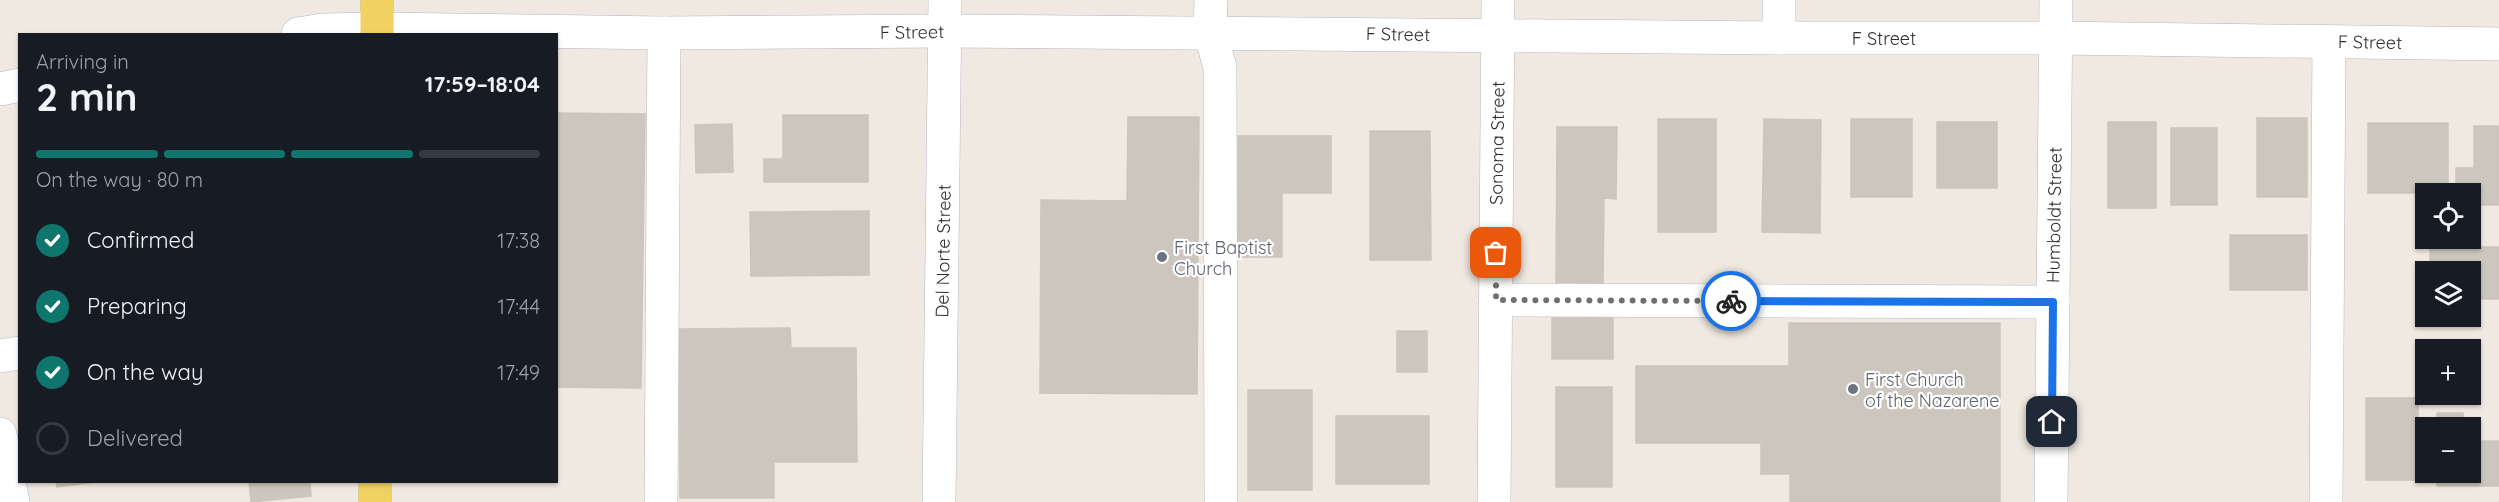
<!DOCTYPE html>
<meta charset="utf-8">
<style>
:root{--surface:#171b24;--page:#20242c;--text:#f1f3f6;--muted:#9ea1a6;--line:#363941;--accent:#0f766e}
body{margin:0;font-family:Quicksand,sans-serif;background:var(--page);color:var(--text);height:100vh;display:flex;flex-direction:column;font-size:22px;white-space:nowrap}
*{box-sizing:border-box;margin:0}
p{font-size:20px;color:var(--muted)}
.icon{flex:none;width:33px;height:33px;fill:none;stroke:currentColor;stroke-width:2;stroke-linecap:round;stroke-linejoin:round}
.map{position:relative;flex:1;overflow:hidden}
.side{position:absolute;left:18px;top:33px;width:540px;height:450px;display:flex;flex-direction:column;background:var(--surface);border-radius:0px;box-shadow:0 2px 4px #0004}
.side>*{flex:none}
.buttons{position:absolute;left:2415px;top:183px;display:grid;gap:12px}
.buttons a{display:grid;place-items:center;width:66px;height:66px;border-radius:0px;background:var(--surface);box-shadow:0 2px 4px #0004;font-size:30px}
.pin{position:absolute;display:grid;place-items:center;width:51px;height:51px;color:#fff;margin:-26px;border-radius:12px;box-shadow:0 3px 9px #0006}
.courier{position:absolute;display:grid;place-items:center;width:60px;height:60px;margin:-30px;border:4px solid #1a73e8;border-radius:50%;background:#fff;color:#222;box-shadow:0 2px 8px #0007}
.overview em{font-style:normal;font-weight:800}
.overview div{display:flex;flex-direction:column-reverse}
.overview{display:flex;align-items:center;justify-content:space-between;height:102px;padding:0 18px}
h1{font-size:39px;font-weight:800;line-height:45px}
.bar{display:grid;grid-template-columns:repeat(4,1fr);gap:9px 6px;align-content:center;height:72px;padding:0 18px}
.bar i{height:8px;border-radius:4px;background:var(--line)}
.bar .on{background:var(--accent)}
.bar p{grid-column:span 4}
ol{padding:0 18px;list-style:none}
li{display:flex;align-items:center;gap:18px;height:66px}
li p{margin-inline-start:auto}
li .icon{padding:6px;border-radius:50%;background:var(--accent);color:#fff;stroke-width:4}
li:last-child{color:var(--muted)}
li i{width:33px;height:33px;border:3px solid var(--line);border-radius:50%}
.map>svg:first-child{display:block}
</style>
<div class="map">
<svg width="2499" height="502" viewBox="0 0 2499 502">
<rect width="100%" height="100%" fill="#efe9e1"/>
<g fill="#cbc7bf" stroke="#cbc5ba" stroke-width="1.5">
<path d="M556 113 645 114 641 388 556 387Z"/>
<path d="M783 115H868V182H764V159H783Z"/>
<path d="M1128 117H1199L1197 394 1040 393 1041 200 1127 201Z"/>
<rect x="2257" y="118" width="50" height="79"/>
<rect x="1658" y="119" width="58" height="113"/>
<path d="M1764 119 1821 120 1820 233 1762 232Z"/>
<rect x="1851" y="119" width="61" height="78"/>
<rect x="1937" y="122" width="60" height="66"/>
<rect x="2108" y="122" width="48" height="86"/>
<rect x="2368" y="123" width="80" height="70"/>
<path d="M732 124 733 172 696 173 695 125Z"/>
<path d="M2474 126H2499V205H2470V194H2456V168H2474Z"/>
<path d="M1557 127H1617L1616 199 1604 198 1603 285 1556 284Z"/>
<rect x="2171" y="128" width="46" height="77"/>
<path d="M1370 131H1430L1431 260H1370Z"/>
<path d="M1238 136H1331V193H1282V257H1238Z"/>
<path d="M869 211V275L751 276 750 212Z"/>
<rect x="2230" y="235" width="77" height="55"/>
<path d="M2430 247H2499V299H2470V272H2430Z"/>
<rect x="1552" y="318" width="61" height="41"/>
<path d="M1789 323H2000V502H1790V474H1761V443H1636V366H1789Z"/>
<path d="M790 328 791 348H856L857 462H774V498H680L679 329Z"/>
<rect x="1397" y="331" width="30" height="41"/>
<rect x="1556" y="387" width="56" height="100"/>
<rect x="1248" y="390" width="64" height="100"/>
<rect x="2366" y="398" width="52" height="82"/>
<rect x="2437" y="413" width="26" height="15"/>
<rect x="1336" y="416" width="93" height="68"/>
<path d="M2470 441H2499V486H2437V472H2470Z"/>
<path d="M56 482H95L57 487Z"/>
<path d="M249 482H310L311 496 251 502Z"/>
</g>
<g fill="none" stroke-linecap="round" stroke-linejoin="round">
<g stroke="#b4b7c1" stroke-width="34">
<g id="minor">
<path d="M1211 0 1210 32 1220 67 1221 502"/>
<path d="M298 34 323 30 377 29 664 33 945 31 1779 38H2056L2499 44"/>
<path d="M1779 38V0"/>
<path d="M0 89 20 85"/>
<path d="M1495 300 2053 302"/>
<path d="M0 356 20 353"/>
<path d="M0 434 13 502"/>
<path d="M661 502 664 33"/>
<path d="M939 502 945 0"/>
<path d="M1494 502 1498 0"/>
<path d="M2051 502 2056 0"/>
<path d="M2326 502 2329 42"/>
</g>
</g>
<g stroke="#c9c9c9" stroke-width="34">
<g id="major">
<path d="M377 34V0"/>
<path d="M375 502V482"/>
</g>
</g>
<use href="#minor" stroke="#fff" stroke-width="33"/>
<use href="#major" stroke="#f2d163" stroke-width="33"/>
</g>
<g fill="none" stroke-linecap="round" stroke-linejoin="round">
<path stroke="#726f6d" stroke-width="6" stroke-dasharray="0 10.8" d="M1496 253V300L1731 301"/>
<path stroke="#1a73e8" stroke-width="8" d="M1731 301 2053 302 2052 422"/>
</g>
<g fill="#6b7280" stroke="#fff" stroke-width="2">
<circle cx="1162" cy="257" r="6"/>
<circle cx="1853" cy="389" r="6"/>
</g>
<g text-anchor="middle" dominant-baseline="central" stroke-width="4.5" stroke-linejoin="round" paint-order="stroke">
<g font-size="18" fill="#2e2e2e" stroke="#fff">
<text transform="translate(912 32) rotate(-1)">F Street</text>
<text transform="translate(1398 34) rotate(1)">F Street</text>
<text x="1884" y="38">F Street</text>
<text transform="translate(2370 42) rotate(1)">F Street</text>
<text transform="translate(1497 143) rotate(-89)">Sonoma Street</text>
<text transform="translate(2054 215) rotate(-89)">Humboldt Street</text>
<text transform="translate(943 251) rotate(-89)">Del Norte Street</text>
</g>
<g font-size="18" fill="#5b616d" stroke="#fff" text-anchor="start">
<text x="1174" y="247">First Baptist<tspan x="1174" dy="21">Church</tspan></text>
<text x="1865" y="379">First Church<tspan x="1865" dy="21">of the Nazarene</tspan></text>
</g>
</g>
</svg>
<div class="buttons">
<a><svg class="icon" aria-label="locate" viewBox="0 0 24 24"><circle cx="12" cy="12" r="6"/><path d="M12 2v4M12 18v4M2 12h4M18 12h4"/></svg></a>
<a><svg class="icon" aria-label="layers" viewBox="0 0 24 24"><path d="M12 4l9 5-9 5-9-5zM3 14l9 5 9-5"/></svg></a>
<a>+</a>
<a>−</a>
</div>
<div class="pin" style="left:1496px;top:253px;background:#ea580c"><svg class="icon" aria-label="bag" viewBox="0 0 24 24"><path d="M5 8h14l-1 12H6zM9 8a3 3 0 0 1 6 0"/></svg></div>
<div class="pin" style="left:2052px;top:422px;background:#1f2937"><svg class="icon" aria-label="home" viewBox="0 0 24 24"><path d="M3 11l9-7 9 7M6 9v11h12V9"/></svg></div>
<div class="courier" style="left:1731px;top:301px"><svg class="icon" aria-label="bike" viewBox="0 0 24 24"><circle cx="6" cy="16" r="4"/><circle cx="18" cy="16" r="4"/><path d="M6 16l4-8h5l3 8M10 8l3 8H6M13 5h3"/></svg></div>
<section class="side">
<div class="overview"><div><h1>2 min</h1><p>Arriving in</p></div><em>17:59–18:04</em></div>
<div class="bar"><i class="on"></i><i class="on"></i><i class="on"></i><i></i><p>On the way · 80 m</p></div>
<ol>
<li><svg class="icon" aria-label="check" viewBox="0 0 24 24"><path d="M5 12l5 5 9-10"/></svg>Confirmed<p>17:38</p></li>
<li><svg class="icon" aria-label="check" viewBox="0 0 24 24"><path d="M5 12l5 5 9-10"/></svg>Preparing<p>17:44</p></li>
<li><svg class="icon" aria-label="check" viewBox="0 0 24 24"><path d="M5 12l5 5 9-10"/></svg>On the way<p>17:49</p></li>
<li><i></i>Delivered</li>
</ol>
</section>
</div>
